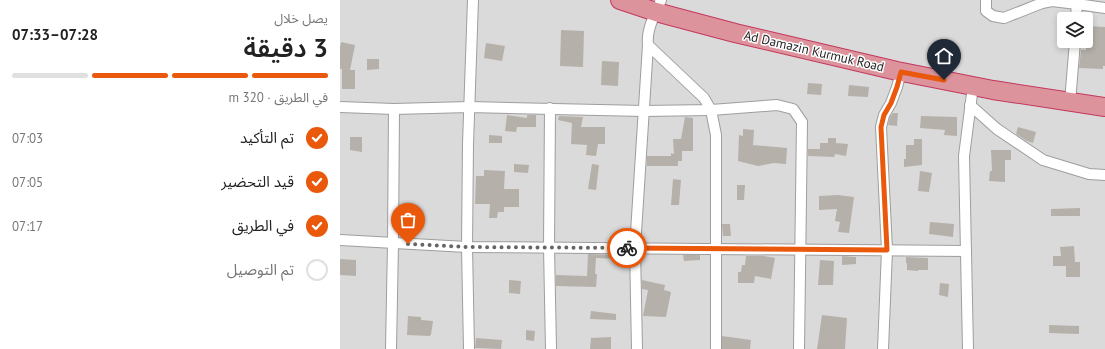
<!DOCTYPE html>
<html lang="ar">
<meta charset="utf-8">
<style>
:root{--surface:#fff;--page:#f2f2f2;--text:#222;--muted:#767676;--line:#e0e0e0;--accent:#ea580c}
body{margin:0;font-family:"PT Sans","Noto Sans Arabic",sans-serif;background:var(--page);color:var(--text);direction:rtl;height:100vh;display:flex;flex-direction:column;font-size:15px;white-space:nowrap}
*{box-sizing:border-box;margin:0}
p{font-size:13px;color:var(--muted)}
.icon{flex:none;width:22px;height:22px;fill:none;stroke:currentColor;stroke-width:2;stroke-linecap:round;stroke-linejoin:round}
.map{position:relative;flex:1;overflow:hidden;direction:ltr}
.side{display:flex;flex-direction:column;background:var(--surface);width:340px}
.side>*{flex:none}
.buttons{position:absolute;left:717px;top:12px;display:grid;gap:8px}
.buttons a{display:grid;place-items:center;width:36px;height:36px;border-radius:4px;background:var(--surface);box-shadow:0 2px 6px #0003;font-size:20px}
.pin{position:absolute;display:grid;place-items:center;width:34px;height:34px;color:#fff;margin:-41px -17px;border-radius:50% 50% 50% 0;rotate:-45deg;box-shadow:0 0 4px #0007}
.pin .icon{rotate:45deg}
.courier{position:absolute;display:grid;place-items:center;width:40px;height:40px;margin:-20px;border:3px solid #ea580c;border-radius:50%;background:#fff;color:#222;box-shadow:0 1px 5px #0007}
.head em{font-style:normal;font-weight:600}
.head div{display:flex;flex-direction:column-reverse}
.head{display:flex;align-items:center;justify-content:space-between;height:68px;padding:0 12px}
h1{font-size:26px;font-weight:600;line-height:30px}
.bar{display:grid;grid-template-columns:repeat(4,1fr);gap:6px 4px;align-content:center;height:48px;padding:0 12px}
.bar i{height:5px;border-radius:3px;background:var(--line)}
.bar .current{background:var(--accent)}
.bar p{grid-column:span 4}
ol{padding:0 12px;list-style:none}
li{display:flex;align-items:center;gap:12px;height:44px}
li p{margin-inline-start:auto}
li .icon{padding:4px;border-radius:50%;background:var(--accent);color:#fff;stroke-width:4}
li:last-child{color:var(--muted)}
li i{width:22px;height:22px;border:2px solid var(--line);border-radius:50%}
main{display:flex;flex:1;min-height:0}
.map>svg:first-child{display:block}
</style>
<main>
<div class="map">
<svg width="765" height="349" viewBox="0 0 765 349">
<rect width="100%" height="100%" fill="#edeae4"/>
<path fill="#dbdada" fill-rule="evenodd" d="M0 0H765V349H0ZM724 19H746V41H724Z"/>
<g fill="#b6b0aa">
<path d="M746 26 765 27V66H763V69L739 68 741 50H746Z"/>
<path d="M221 30 244 31 243 67 220 66Z"/>
<path d="M1 42 15 45 10 70H15V89H2V69H0V47Z"/>
<path d="M146 43 165 46 162 61 144 58Z"/>
<path d="M27 59H39V69L27 70Z"/>
<path d="M262 61 279 62 278 86 261 85Z"/>
<path d="M468 83 482 84 481 95 467 94Z"/>
<path d="M509 85 529 87 528 97 508 96Z"/>
<path d="M553 113H558L557 126 548 125 550 117Z"/>
<path d="M167 115 187 118V115H196V127H177L176 132 165 131Z"/>
<path d="M219 116 243 117 241 127H265V144H258L256 156 246 155 247 145 231 144 232 123 218 120Z"/>
<path d="M581 116 617 117V136L604 135 605 130 580 128Z"/>
<path d="M345 117 353 118V151H342V161H338V166H307V156H331V153L334 154 333 139H341Z"/>
<path d="M678 127 696 132 693 143 687 141 676 134Z"/>
<path d="M403 129 414 130 413 145 447 148 446 164 434 163 418 166 398 161 399 135 403 136Z"/>
<path d="M149 135 162 136V143H149Z"/>
<path d="M10 137H22V152L10 150Z"/>
<path d="M488 138H496V143L508 144 506 156 495 154 494 157 468 156V149H480V143H488Z"/>
<path d="M574 139H582V165L564 167V159H566V145H574Z"/>
<path d="M651 150H671V160H665V182L649 181 650 171H652Z"/>
<path d="M174 164 189 165 188 173 174 172Z"/>
<path d="M252 164 259 165 256 190 248 189Z"/>
<path d="M144 170 165 171 164 189H179V207H164V212H158L157 218H149L150 204H135L136 176H144Z"/>
<path d="M580 171 592 173 589 192 578 191Z"/>
<path d="M333 179 341 180 339 205H331Z"/>
<path d="M397 185H405L404 200H397Z"/>
<path d="M498 195 514 197 509 233 498 232 500 222 495 221 497 209 479 210V196Z"/>
<path d="M740 208V216H711V209Z"/>
<path d="M590 222 614 224 613 237 589 234Z"/>
<path d="M382 224H390L391 236H383Z"/>
<path d="M734 246 735 262H740V277H726V266H713V256H721L720 247Z"/>
<path d="M248 254 277 255V259L256 258 255 274H257L256 287 216 286V275L247 276Z"/>
<path d="M343 255H360V260L344 261Z"/>
<path d="M406 256H424L435 258 431 279 415 276 414 283H398V272H401L402 265H405Z"/>
<path d="M502 256 516 257V264L502 265Z"/>
<path d="M566 257 588 258V270H578V271L567 270V263H566Z"/>
<path d="M0 259 16 260V276L0 275Z"/>
<path d="M480 260 494 261 493 285H478Z"/>
<path d="M169 280 181 281 180 294 169 293Z"/>
<path d="M302 280 325 285 324 290 331 292 326 317 303 316 308 290 302 289Z"/>
<path d="M600 283 609 284 608 297 599 295Z"/>
<path d="M251 311 276 314V320L250 319Z"/>
<path d="M482 315 507 318 505 349H477Z"/>
<path d="M68 316 81 317V320L93 321 91 335H90V336L67 335Z"/>
<path d="M709 325 739 326V334L709 333Z"/>
<path d="M186 330 195 331 194 341 186 340Z"/>
<path d="M382 336 411 340 410 349H382Z"/>
<path d="M271 337V349H250L251 338Z"/>
<path d="M136 338 162 340 161 349 135 348Z"/>
</g>
<g fill="none" stroke-linecap="round" stroke-linejoin="round">
<g stroke="#9e9e9e" stroke-width="12">
<g id="street">
<path d="M321 0C315 15 306 29 308 45L364 98 371 110 376 135V349"/>
<path d="M646 0V11L653 16 664 18 702 3 712 1 737 4 765 8"/>
<path d="M736 19 737 0"/>
<path d="M730 102 735 41"/>
<path d="M630 105 657 129 703 160 749 174 765 175"/>
<path d="M0 107 54 109 129 107 304 111 371 110 437 105 453 109 462 122 459 349"/>
<path d="M210 108 209 247 211 349"/>
<path d="M0 240 127 247 626 251"/>
<path d="M51 349 53 243 54 109"/>
<path d="M129 349 127 247 128 144 133 0"/>
<path d="M297 349 295 248 308 45"/>
<path d="M543 349 547 250 541 127 544 115 551 103 557 87 561 72"/>
<path d="M628 349 624 156 633 86"/>
</g>
</g>
<g stroke="#c4375d" stroke-width="20">
<path id="highway" d="M280 0 316 12 395 33 557 71 653 90 765 107"/>
</g>
<use href="#street" stroke="#fff" stroke-width="10"/>
<use href="#highway" stroke="#dc939c" stroke-width="18"/>
</g>
<g fill="none" stroke-linecap="round" stroke-linejoin="round">
<path stroke="#666563" stroke-width="4" stroke-dasharray="0 7.2" d="M68 244 127 247 287 248"/>
<path stroke="#ea580c" stroke-width="5" d="M287 248 547 250 541 127 544 115 551 103 557 87 561 72 604 80"/>
</g>
<g text-anchor="middle" dominant-baseline="central" stroke-width="3" stroke-linejoin="round" paint-order="stroke">
<g font-size="13" fill="#1d1d1d" stroke="#fff">
<text transform="translate(474 51) rotate(13)">Ad Damazin Kurmuk Road</text>
</g>
</g>
</svg>
<div class="buttons">
<a><svg class="icon" aria-label="layers" viewBox="0 0 24 24"><path d="M12 4l9 5-9 5-9-5zM3 14l9 5 9-5"/></svg></a>
</div>
<div class="pin" style="left:68px;top:244px;background:#ea580c"><svg class="icon" aria-label="bag" viewBox="0 0 24 24"><path d="M5 8h14l-1 12H6zM9 8a3 3 0 0 1 6 0"/></svg></div>
<div class="pin" style="left:604px;top:80px;background:#1f2937"><svg class="icon" aria-label="home" viewBox="0 0 24 24"><path d="M3 11l9-7 9 7M6 9v11h12V9"/></svg></div>
<div class="courier" style="left:287px;top:248px"><svg class="icon" aria-label="bike" viewBox="0 0 24 24"><circle cx="6" cy="16" r="4"/><circle cx="18" cy="16" r="4"/><path d="M6 16l4-8h5l3 8M10 8l3 8H6M13 5h3"/></svg></div>
</div>
<section class="side">
<div class="head"><div><h1>3 دقيقة</h1><p>يصل خلال</p></div><em>07:28–07:33</em></div>
<div class="bar"><i class="current"></i><i class="current"></i><i class="current"></i><i></i><p>في الطريق · 320 m</p></div>
<ol>
<li><svg class="icon" aria-label="check" viewBox="0 0 24 24"><path d="M5 12l5 5 9-10"/></svg>تم التأكيد<p>07:03</p></li>
<li><svg class="icon" aria-label="check" viewBox="0 0 24 24"><path d="M5 12l5 5 9-10"/></svg>قيد التحضير<p>07:05</p></li>
<li><svg class="icon" aria-label="check" viewBox="0 0 24 24"><path d="M5 12l5 5 9-10"/></svg>في الطريق<p>07:17</p></li>
<li><i></i>تم التوصيل</li>
</ol>
</section>
</main>
